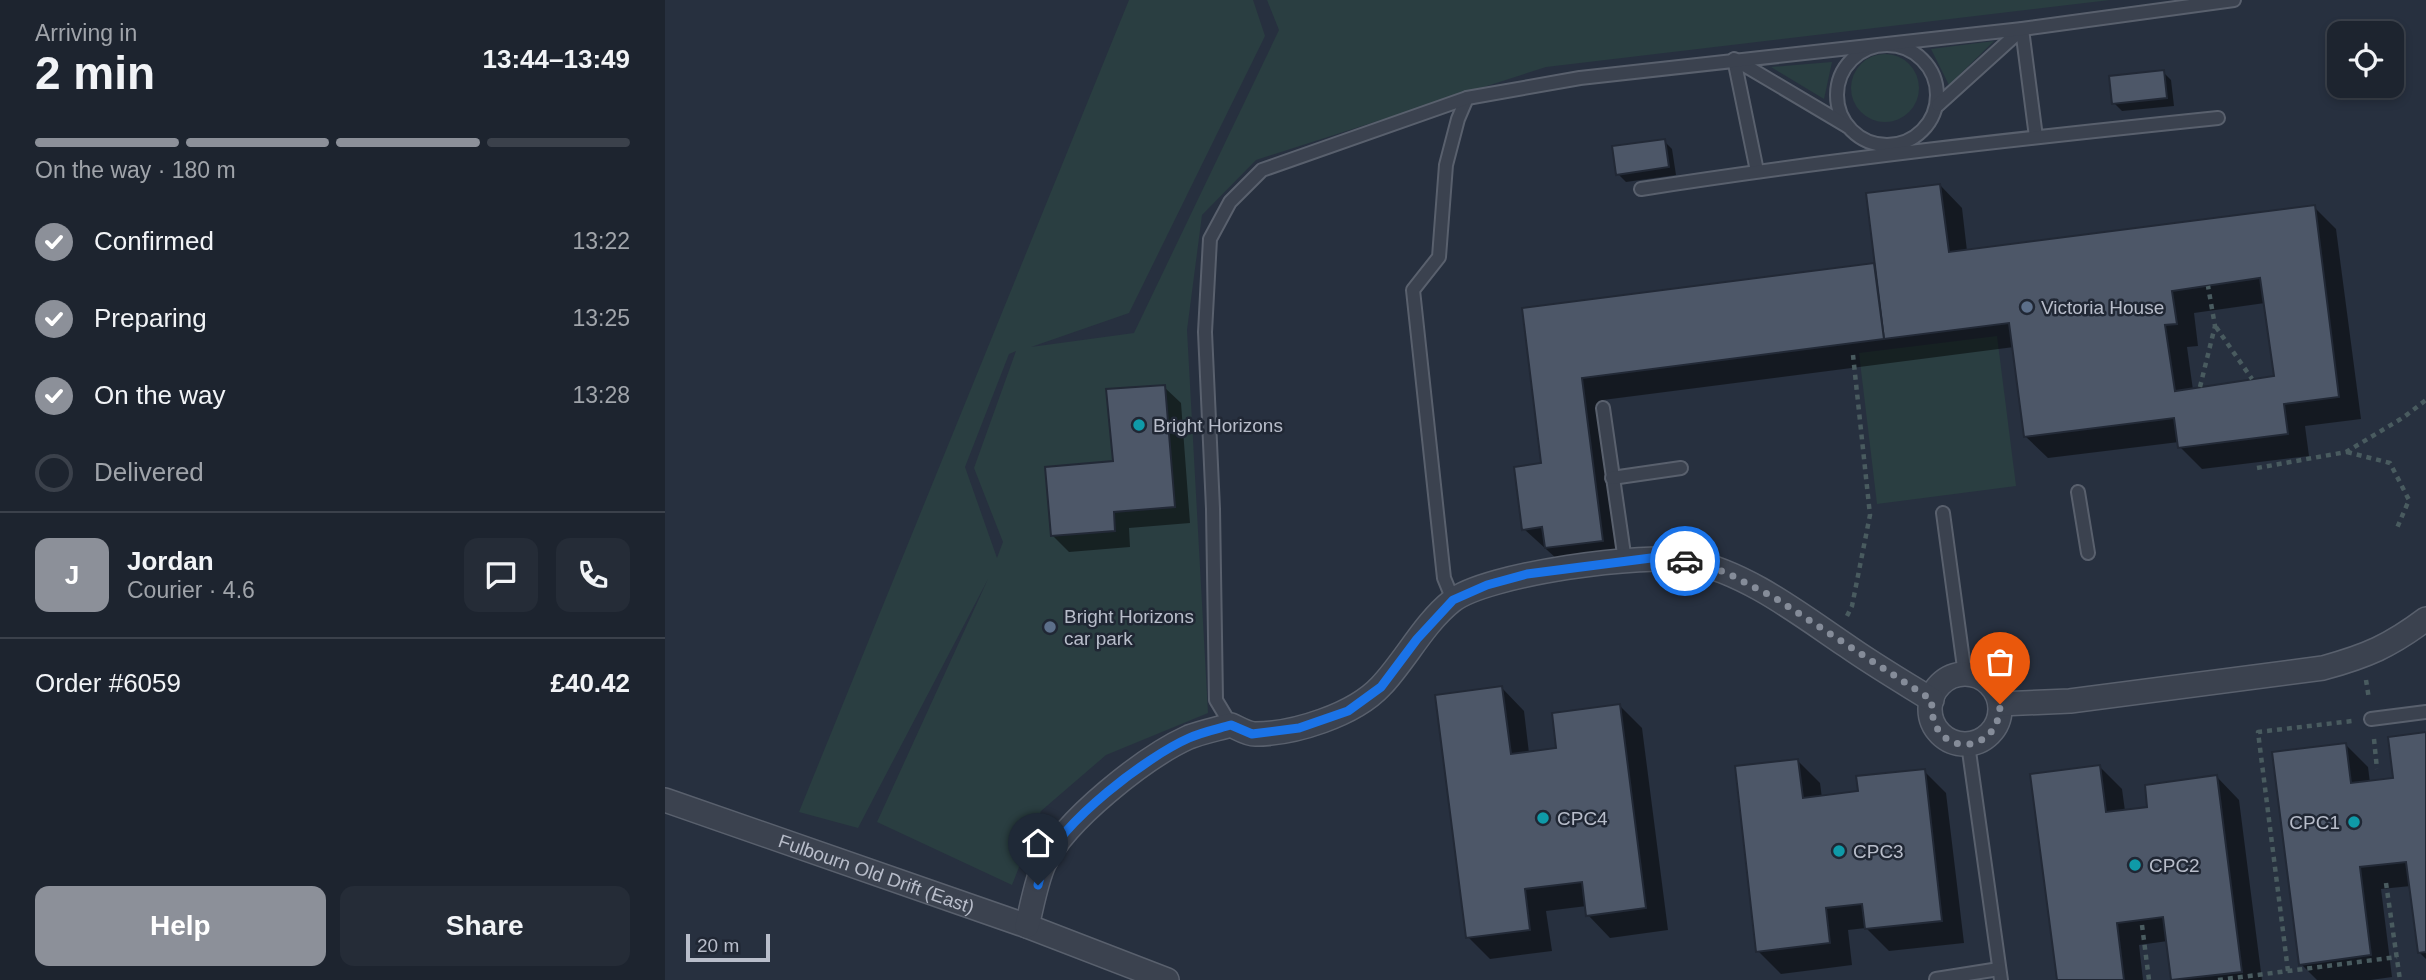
<!DOCTYPE html>
<meta charset="utf-8">
<style>
:root{--surface:#1d242f;--page:#252c37;--text:#f1f3f6;--muted:#a0a4aa;--line:#3b414b;--accent:#8c9099}
body{margin:0;font-family:Arial,sans-serif;background:var(--page);color:var(--text);height:100vh;display:flex;flex-direction:column;font-size:26px;white-space:nowrap}
*{box-sizing:border-box;margin:0}
p{font-size:23px;color:var(--muted)}
.icon{flex:none;width:38px;height:38px;fill:none;stroke:currentColor;stroke-width:2;stroke-linecap:round;stroke-linejoin:round}
.map{position:relative;flex:1;overflow:hidden}
.details{display:flex;flex-direction:column;background:var(--surface);width:665px}
.details>*{flex:none}
.fabs{position:absolute;left:1662px;top:21px;display:grid;gap:14px}
.fabs a{display:grid;place-items:center;width:77px;height:77px;border-radius:14px;background:var(--surface);box-shadow:0 4px 10px #0003,0 0 0 2px var(--line);font-size:35px}
.scale{position:absolute;left:21px;bottom:18px;width:84px;box-sizing:border-box;padding-left:7px;border:4px solid #b8bdca;border-top:0;font-size:19px;line-height:24px;white-space:nowrap;color:#b8bdca;-webkit-text-stroke:5px #202734;paint-order:stroke}
.pin{position:absolute;display:grid;place-items:center;width:60px;height:60px;color:#fff;margin:-72px -30px;border-radius:50% 50% 50% 0;rotate:-45deg;box-shadow:0 0 7px #0007}
.pin .icon{rotate:45deg}
.courier{position:absolute;display:grid;place-items:center;width:70px;height:70px;margin:-35px;border:5px solid #1a73e8;border-radius:50%;background:#fff;color:#222;box-shadow:0 2px 9px #0007}
.summary em{font-style:normal;font-weight:700}
.summary div{display:flex;flex-direction:column-reverse}
.summary{display:flex;align-items:center;justify-content:space-between;height:119px;padding:0 35px}
h1{font-size:46px;font-weight:700;line-height:52px}
.bar{display:grid;grid-template-columns:repeat(4,1fr);gap:10px 7px;align-content:center;height:84px;padding:0 35px}
.bar i{height:9px;border-radius:5px;background:var(--line)}
.bar .selected{background:var(--accent)}
.bar p{grid-column:span 4}
.line{display:flex;align-items:center;gap:18px;padding:0 35px;border-top:2px solid var(--line)}
.line div{flex:1}
.round{display:grid;place-items:center;flex:none;width:74px;height:74px;border-radius:14px;background:var(--page)}
ol{padding:0 35px;list-style:none}
li{display:flex;align-items:center;gap:21px;height:77px}
li p{margin-inline-start:auto}
li .icon{padding:7px;border-radius:50%;background:var(--accent);color:#fff;stroke-width:4}
li:last-child{color:var(--muted)}
li i{width:38px;height:38px;border:4px solid var(--line);border-radius:50%}
.button{display:flex;gap:14px;margin-top:auto;padding:14px 35px}
.button a{flex:1;height:80px;border-radius:14px;background:var(--accent);color:#fff;font-size:28px;font-weight:700;line-height:80px;text-align:center}
.button a+a{background:var(--page);color:var(--text)}
main{display:flex;flex:1;min-height:0}
.map>svg:first-child{display:block}
</style>
<main>
<section class="details">
<div class="summary"><div><h1>2 min</h1><p>Arriving in</p></div><em>13:44–13:49</em></div>
<div class="bar"><i class="selected"></i><i class="selected"></i><i class="selected"></i><i></i><p>On the way · 180 m</p></div>
<ol>
<li><svg class="icon" aria-label="check" viewBox="0 0 24 24"><path d="M5 12l5 5 9-10"/></svg>Confirmed<p>13:22</p></li>
<li><svg class="icon" aria-label="check" viewBox="0 0 24 24"><path d="M5 12l5 5 9-10"/></svg>Preparing<p>13:25</p></li>
<li><svg class="icon" aria-label="check" viewBox="0 0 24 24"><path d="M5 12l5 5 9-10"/></svg>On the way<p>13:28</p></li>
<li><i></i>Delivered</li>
</ol>
<div class="line" style="height:126px"><b class="round" style="background:var(--accent);color:#fff">J</b><div><b>Jordan</b><p>Courier · 4.6</p></div><a class="round"><svg class="icon" aria-label="chat" viewBox="0 0 24 24"><path d="M4 5h16v11H9l-5 4z"/></svg></a><a class="round"><svg class="icon" aria-label="phone" viewBox="0 0 24 24"><path d="M5 4h4l2 5-3 2q2 4 5 5l2-3 5 2v4C11 20 4 13 5 4z"/></svg></a></div>
<div class="line" style="height:91px"><div>Order #6059</div><b>£40.42</b></div>
<div class="button"><a>Help</a><a>Share</a></div>
</section>
<div class="map">
<svg width="1761" height="980" viewBox="0 0 1761 980">
<rect width="100%" height="100%" fill="#27303f"/>
<g fill="#2a3e41" fill-rule="evenodd">
<path d="M464 0H588L600 36 464 313 366 347 469 333 614 30 602 0H1445L881 67 591 160 537 215 522 330 543 713 441 755 376 811 347 885 212 822 323 579 193 828 134 812ZM351 351 309 468 338 542 332 558 300 467 344 354Z"/>
<path d="M1329 41 1284 85 1266 49Z"/>
<circle cx="1220" cy="88" r="34"/>
<path d="M1167 62 1159 99 1106 67Z"/>
<path d="M1332 336 1351 486 1212 504 1194 353Z"/>
</g>
<g fill="#0007" fill-rule="evenodd">
<path d="M1498 72 1506 80 1509 106 1457 111 1449 103Z"/>
<path d="M999 141 1007 149 1011 175 961 182 953 174Z"/>
<path d="M1275 185 1297 208 1302 251 1649 207 1671 229 1696 419 1640 426 1644 456 1537 469 1515 447 1514 442 1383 458 1360 436 1349 347 938 400 959 563 904 570 859 529 878 465 859 310 1211 265ZM1600 303 1611 378 1528 390 1522 347 1533 346 1529 313Z"/>
<path d="M499 387 516 403 525 523 464 528 465 547 404 552 388 536 449 463Z"/>
<path d="M837 688 859 711 864 753 893 750 955 706 977 728 1003 930 945 938 923 915 922 906 881 911 887 951 825 959 803 937Z"/>
<path d="M1761 733V959L1754 952 1746 886 1716 889 1727 977 1706 980H1652L1636 964 1681 745 1703 767 1705 783 1730 780Z"/>
<path d="M1133 761 1155 783 1157 798 1195 793 1259 771 1281 793 1299 943 1224 951 1201 928 1183 930 1187 965 1116 974 1093 951Z"/>
<path d="M1435 767 1457 789 1460 811 1484 808 1552 777 1574 800 1597 980H1508L1503 941 1474 945 1478 980H1393Z"/>
</g>
<g fill="#4d5768" stroke="#222936" stroke-width="2" fill-rule="evenodd">
<path d="M1499 70 1502 98 1447 104 1444 76Z"/>
<path d="M1000 139 1004 167 951 175 947 146Z"/>
<path d="M1275 184 1284 252 1650 205 1674 397 1619 404 1623 434 1513 448 1509 418 1359 437 1344 323 1219 339 1201 193ZM1595 278 1609 376 1510 391 1500 325 1512 324 1507 291Z"/>
<path d="M1209 263 1219 339 917 378 938 541 880 548 877 527 857 530 849 467 876 463 857 308Z"/>
<path d="M500 385 510 507 449 512 450 531 386 536 380 467 448 461 441 389Z"/>
<path d="M837 686 846 754 891 748 887 713 955 704 981 908 921 916 917 882 860 889 865 930 801 938 770 695Z"/>
<path d="M1761 732V952L1753 953 1741 862 1695 867 1706 955 1634 965 1607 752 1681 743 1686 783 1728 778 1723 737Z"/>
<path d="M1133 759 1138 798 1193 791 1191 776 1260 769 1277 921 1200 929 1197 904 1161 908 1165 943 1091 952 1070 766Z"/>
<path d="M1435 765 1441 812 1482 807 1480 785 1552 775 1577 972 1506 980 1498 917 1452 923 1459 980H1392L1365 774Z"/>
</g>
<g fill="none" stroke-linecap="round" stroke-linejoin="round">
<g stroke="#59606d" stroke-width="16">
<g id="service">
<circle cx="1222" cy="95" r="50"/>
<path d="M1273 105 1357 29 1371 137"/>
<path d="M1092 171 1069 59 1182 126"/>
<path d="M976 189C1167 159 1360 138 1553 118"/>
<path d="M938 408 960 561"/>
<path d="M947 478 1016 468"/>
<path d="M1413 492 1423 553"/>
<path d="M1278 513 1300 675"/>
<path d="M788 600 779 578 748 290 774 257 781 165 793 119 802 98"/>
<path d="M1706 719 1761 712"/>
<path d="M566 725 551 700 548 509 540 332 545 239 565 202 597 170 802 98 915 78 1357 29 1569 0"/>
<path d="M1303 744 1336 980"/>
<path d="M1271 979 1334 969"/>
</g>
</g>
<g stroke="#59606d" stroke-width="26">
<g id="minor">
<circle cx="1300" cy="709" r="35"/>
<path d="M1335 704 1405 701 1658 668C1702 656 1725 646 1761 619"/>
<path id="s1" d="M0 800 362 926 502 980"/>
<path d="M362 926C367 906 371 882 379 864 400 820 480 757 524 737 537 732 552 729 566 725 573 728 582 734 590 734 629 734 689 715 716 686 740 661 759 623 787 601 821 574 981 552 1024 561 1082 573 1133 613 1182 646 1209 665 1238 682 1267 700"/>
</g>
</g>
<g stroke="#495b5f" stroke-width="4.5" stroke-dasharray="5 5" stroke-linecap="butt">
<path d="M1551 327 1587 379"/>
<path d="M1535 387 1550 326 1543 286"/>
<path d="M1682 452 1725 463 1744 500 1732 528"/>
<path d="M1592 468 1681 452 1739 417 1761 400"/>
<path d="M1182 616 1187 606 1205 515 1188 355"/>
<path d="M1701 680 1704 699"/>
<path d="M1709 739 1712 769"/>
<path d="M1721 883 1735 980"/>
<path d="M1477 925 1484 980"/>
<path d="M1623 971 1593 732 1687 721"/>
<path d="M1553 980 1732 957"/>
</g>
<use href="#service" stroke="#3b424f" stroke-width="12"/>
<use href="#minor" stroke="#3b424f" stroke-width="23"/>
</g>
<g fill="none" stroke-linecap="round" stroke-linejoin="round">
<path stroke="#858c99" stroke-width="7" stroke-dasharray="0 12.6" d="M1020 561 1060 572 1110 598 1267 700C1262 759 1335 758 1335 704"/>
<path stroke="#1a73e8" stroke-width="9" d="M373 885C375 878 376 871 379 864 398 821 481 757 524 738 537 732 552 729 566 725L587 734 634 728 683 711 716 687 752 639 788 600 822 585 862 574 986 558 1020 561"/>
</g>
<g fill="#5c6f8a" stroke="#202734" stroke-width="2.5">
<circle cx="1362" cy="307" r="7"/>
<circle cx="385" cy="627" r="7"/>
</g>
<g fill="#0f9aa8" stroke="#202734" stroke-width="2.5">
<circle cx="474" cy="425" r="7"/>
<circle cx="878" cy="818" r="7"/>
<circle cx="1689" cy="822" r="7"/>
<circle cx="1174" cy="851" r="7"/>
<circle cx="1470" cy="865" r="7"/>
</g>
<g text-anchor="middle" dominant-baseline="central" stroke-width="5" stroke-linejoin="round" paint-order="stroke">
<g font-size="19" fill="#b8bdca" stroke="#202734" text-anchor="start">
<text x="1376" y="307">Victoria House</text>
<text x="488" y="425">Bright Horizons</text>
<text x="399" y="616">Bright Horizons<tspan x="399" dy="22">car park</tspan></text>
<text x="892" y="818">CPC4</text>
<text x="1675" y="822" text-anchor="end">CPC1</text>
<text x="1188" y="851">CPC3</text>
<text x="1484" y="865">CPC2</text>
</g>
<g font-size="19" fill="#b8bdca" stroke="#202734">
<text stroke="none"><textPath href="#s1" startOffset="224">Fulbourn Old Drift (East)</textPath></text>
</g>
</g>
</svg>
<div class="fabs">
<a><svg class="icon" aria-label="locate" viewBox="0 0 24 24"><circle cx="12" cy="12" r="6"/><path d="M12 2v4M12 18v4M2 12h4M18 12h4"/></svg></a>
</div>
<div class="scale">20 m</div>
<div class="pin" style="left:1335px;top:704px;background:#ea580c"><svg class="icon" aria-label="bag" viewBox="0 0 24 24"><path d="M5 8h14l-1 12H6zM9 8a3 3 0 0 1 6 0"/></svg></div>
<div class="pin" style="left:373px;top:885px;background:#1f2937"><svg class="icon" aria-label="home" viewBox="0 0 24 24"><path d="M3 11l9-7 9 7M6 9v11h12V9"/></svg></div>
<div class="courier" style="left:1020px;top:561px"><svg class="icon" aria-label="car" viewBox="0 0 24 24"><path d="M5 17H2v-5l4-1 3-4h7l3 4 3 1v5h-3M9 17h6M6 11h13"/><circle cx="7" cy="17" r="2"/><circle cx="17" cy="17" r="2"/></svg></div>
</div>
</main>
